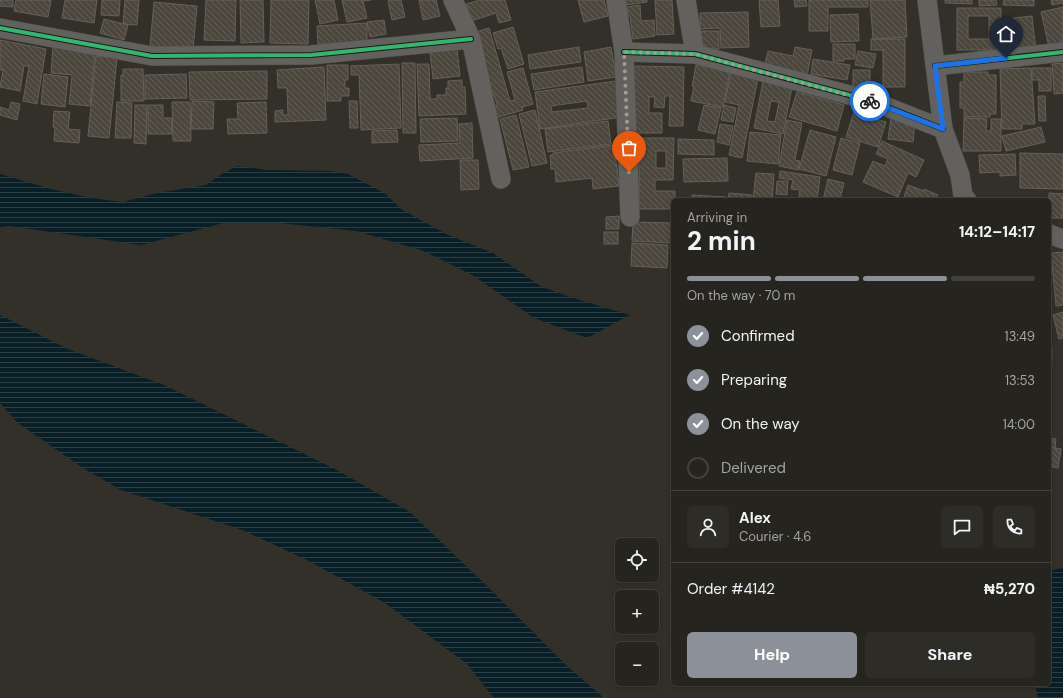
<!DOCTYPE html>
<meta charset="utf-8">
<style>
:root{--surface:#26241e;--page:#2e2c27;--text:#f1f3f6;--muted:#a4a4a4;--line:#42413c;--accent:#8c9099}
body{margin:0;font-family:"DM Sans",sans-serif;background:var(--page);color:var(--text);height:100vh;display:flex;flex-direction:column;font-size:15px;white-space:nowrap}
*{box-sizing:border-box;margin:0}
p{font-size:13px;color:var(--muted)}
.icon{flex:none;width:22px;height:22px;fill:none;stroke:currentColor;stroke-width:2;stroke-linecap:round;stroke-linejoin:round}
.map{position:relative;flex:1;overflow:hidden}
.details{position:absolute;left:671px;top:198px;width:380px;height:488px;display:flex;flex-direction:column;background:var(--surface);border-radius:6px;box-shadow:0 2px 6px #0003,0 0 0 1px var(--line)}
.details>*{flex:none}
.controls{position:absolute;left:615px;top:538px;display:grid;gap:8px}
.controls a{display:grid;place-items:center;width:44px;height:44px;border-radius:6px;background:var(--surface);box-shadow:0 2px 6px #0003,0 0 0 1px var(--line);font-size:20px}
.pin{position:absolute;display:grid;place-items:center;width:34px;height:34px;color:#fff;margin:-41px -17px;border-radius:50% 50% 50% 0;rotate:-45deg;box-shadow:0 0 4px #0007}
.pin .icon{rotate:45deg}
.courier{position:absolute;display:grid;place-items:center;width:40px;height:40px;margin:-20px;border:3px solid #1a73e8;border-radius:50%;background:#fff;color:#222;box-shadow:0 1px 5px #0007}
.headline em{font-style:normal;font-weight:700}
.headline div{display:flex;flex-direction:column-reverse}
.headline{display:flex;align-items:center;justify-content:space-between;height:68px;padding:0 16px}
h1{font-size:26px;font-weight:700;line-height:30px}
.bar{display:grid;grid-template-columns:repeat(4,1fr);gap:6px 4px;align-content:center;height:48px;padding:0 16px}
.bar i{height:5px;border-radius:3px;background:var(--line)}
.bar .active{background:var(--accent)}
.bar p{grid-column:span 4}
.line{display:flex;align-items:center;gap:10px;padding:0 16px;border-top:1px solid var(--line)}
.line div{flex:1}
.round{display:grid;place-items:center;flex:none;width:42px;height:42px;border-radius:6px;background:var(--page)}
ol{padding:0 16px;list-style:none}
li{display:flex;align-items:center;gap:12px;height:44px}
li p{margin-inline-start:auto}
li .icon{padding:4px;border-radius:50%;background:var(--accent);color:#fff;stroke-width:4}
li:last-child{color:var(--muted)}
li i{width:22px;height:22px;border:2px solid var(--line);border-radius:50%}
.primary-button{display:flex;gap:8px;margin-top:auto;padding:8px 16px}
.primary-button a{flex:1;height:46px;border-radius:6px;background:var(--accent);color:#fff;font-size:16px;font-weight:700;line-height:46px;text-align:center}
.primary-button a+a{background:var(--page);color:var(--text)}
.map>svg:first-child{display:block}
</style>
<div class="map">
<svg width="1063" height="698" viewBox="0 0 1063 698">
<defs>
<pattern id="water-rules" width="6" height="5" patternUnits="userSpaceOnUse"><rect width="6" height="5" fill="#081f27"/><path d="M0 2.5h6" fill="none" stroke="#2b3f45"/></pattern>
<pattern id="building-back-hatch" width="6" height="6" patternUnits="userSpaceOnUse"><rect width="6" height="6" fill="#4c473d"/><path d="M-1 5l2 2M0 0l6 6M5-1l2 2" fill="none" stroke="#656158"/></pattern>
</defs>
<rect width="100%" height="100%" fill="#323028"/>
<g fill="url(#water-rules)">
<path d="M237 166 267 170 332 171 348 174 386 194 401 209 446 234 493 253 542 287 573 298 630 315 587 338 534 318 474 276 424 251 356 231 279 223H223L141 245 10 226 0 227V174L51 189 91 198 123 202 157 193 206 185 220 175Z"/>
<path d="M0 315 68 349 164 385 335 469 410 512 494 593 567 666 604 698H494L467 664 385 603 307 560 242 530 121 490 83 468 18 423 0 403Z"/>
<path d="M1063 568V698H1038L1035 684H1049V571Z"/>
</g>
<g fill="url(#building-back-hatch)" stroke="#64605a" fill-rule="evenodd">
<path d="M0 0H13V7L0 6Z"/>
<path d="M16 0H51L48 17 14 11Z"/>
<path d="M65 0H97L94 23 62 18Z"/>
<path d="M102 0H120L119 16 101 15Z"/>
<path d="M125 0H139L137 25 123 24Z"/>
<path d="M206 0H236L235 41 204 40Z"/>
<path d="M240 0H263L264 42 241 43Z"/>
<path d="M271 0H309L308 44 270 43Z"/>
<path d="M315 0H334L338 20 320 24Z"/>
<path d="M342 0H371L363 1 367 18 347 22Z"/>
<path d="M389 0H401L405 17 392 20 388 1Z"/>
<path d="M419 0H436L440 16 423 20Z"/>
<path d="M480 0H505L511 20 499 23 496 13 471 21 466 4Z"/>
<path d="M578 0H604L608 16 584 22Z"/>
<path d="M625 0H647V2L626 5Z"/>
<path d="M655 0H672L674 34 657 35Z"/>
<path d="M759 0H778L780 26 761 27Z"/>
<path d="M794 0H806L807 6 795 7Z"/>
<path d="M809 0H868V7H828V31H809Z"/>
<path d="M870 0H905L907 37 873 39Z"/>
<path d="M945 0H972V4L945 3Z"/>
<path d="M979 0H996L997 5 979 6Z"/>
<path d="M1004 0H1034V6L1003 5Z"/>
<path d="M1051 0H1063V3L1052 5Z"/>
<path d="M154 2 197 6 193 50 150 46Z"/>
<path d="M640 5 641 21 654 20 655 36 633 39 630 16H628L627 7Z"/>
<path d="M1063 7V44L1049 47 1041 12Z"/>
<path d="M957 8H1001V50H957ZM968 16H989V39H968Z"/>
<path d="M748 12 749 47 721 48 720 28 700 29V13Z"/>
<path d="M858 14 859 41 831 42 830 15Z"/>
<path d="M1032 16 1036 51 1008 53 1004 19Z"/>
<path d="M104 19 128 25 124 40 100 33Z"/>
<path d="M384 20 386 34 370 37 367 22Z"/>
<path d="M367 23V41L318 44 317 26Z"/>
<path d="M513 27 524 64 508 69 501 48 498 49 493 33Z"/>
<path d="M489 28 510 101 515 100 507 72 523 68 533 104 522 107 523 110 496 118 493 107 497 105 494 94 492 95 473 33Z"/>
<rect x="701" y="31" width="18" height="18"/>
<path d="M871 39H905V87H883V50H871Z"/>
<path d="M0 40 46 49 37 104 23 101 29 66H24L20 91 0 87 3 70H0Z"/>
<path d="M833 44H855V59H844V61H833Z"/>
<path d="M53 47 95 51 90 106 69 104 72 75 51 73Z"/>
<path d="M579 47 581 62 530 69 528 55Z"/>
<path d="M611 47 616 77 588 81 584 52Z"/>
<path d="M795 47 812 50 807 76 764 68 768 51 793 56Z"/>
<path d="M457 49 460 76 433 79 430 52Z"/>
<path d="M858 51 876 54 873 68 855 65Z"/>
<path d="M96 56 117 58 109 138 88 136Z"/>
<path d="M813 59 850 65 847 80 811 74Z"/>
<path d="M402 63H415L416 133H403Z"/>
<path d="M1063 63V93L1054 94 1052 64Z"/>
<path d="M399 64 401 128 361 130 359 75H351V66Z"/>
<path d="M417 64H429L430 99H437V95H446V88H448V81L462 80V87H465L466 114 419 116Z"/>
<path d="M327 65H348V80H345V88H349V96H341V101H327Z"/>
<path d="M696 65 730 71 723 107 691 101 694 86H692Z"/>
<path d="M634 66 684 67 683 126H669L670 96H665L664 108 654 107 655 97H649V113H662V133H633Z"/>
<path d="M324 67 326 120 275 122V111L283 110V115H288L287 88H278L277 70Z"/>
<path d="M582 67 584 82 534 90 531 74Z"/>
<path d="M1031 68 1035 124H1022V129H1002L1000 69Z"/>
<path d="M1032 68H1051V91H1039V80H1032Z"/>
<path d="M123 69H143L144 101H121V75H123Z"/>
<path d="M853 70H870V90L853 89Z"/>
<path d="M267 71V99L190 100 189 72Z"/>
<path d="M731 72 758 78 742 158 729 155 739 105 725 102Z"/>
<path d="M964 72H988V75H996V114H990V117H964V108H960V82H964Z"/>
<path d="M44 74 68 77 65 107 41 104Z"/>
<path d="M186 74 187 98 145 99V75Z"/>
<path d="M616 81 622 117 540 129 535 92ZM587 101 588 108 552 112 551 106Z"/>
<path d="M763 81 792 87 783 134 754 128ZM771 101 779 102 775 122 767 121Z"/>
<path d="M797 92 844 105 837 131 789 117Z"/>
<path d="M1038 96H1045L1046 121H1039Z"/>
<path d="M192 101 214 102 213 129H191Z"/>
<path d="M349 101H357L358 128H350Z"/>
<path d="M11 102 20 104 17 120 0 115V107L9 110Z"/>
<path d="M117 102 132 103 131 138H115Z"/>
<path d="M172 102H190L191 141H173Z"/>
<path d="M266 102 267 133 228 134 227 119H238L237 103Z"/>
<path d="M135 105H147L146 144 134 143Z"/>
<path d="M148 105H163V118H172V134H148Z"/>
<path d="M704 105 721 108 715 134 698 130Z"/>
<path d="M724 105 736 108 733 122 721 120Z"/>
<path d="M535 110 547 163 532 166 519 114Z"/>
<path d="M54 111 70 112 68 129 80 130 79 143 54 141 55 127H53Z"/>
<path d="M854 112 886 122 878 147 846 137Z"/>
<path d="M516 115 529 167 513 170 500 119Z"/>
<path d="M457 118 458 141 421 142 420 119Z"/>
<path d="M891 118 915 121 913 142 888 139Z"/>
<path d="M964 118 987 119 986 131H991V119H1001V151H963Z"/>
<path d="M787 120 802 123 795 160 800 161 798 170 779 166Z"/>
<path d="M608 121 611 144 548 152 545 129Z"/>
<path d="M472 123 473 158 420 161 419 145 460 143 459 124Z"/>
<path d="M720 124 733 126 729 145 717 142Z"/>
<path d="M1041 127 1045 142 1006 151 1002 136Z"/>
<path d="M397 130 398 142 372 143V131Z"/>
<path d="M810 130 836 137 826 176 799 169Z"/>
<path d="M750 132 781 135 778 164 747 161Z"/>
<path d="M639 138H674L673 180H655V191H675V200H673V209H639ZM656 151H666V168H656Z"/>
<path d="M841 138 860 143 852 175 833 170Z"/>
<path d="M678 139 714 140V155L678 154Z"/>
<path d="M882 141 924 160 916 177 908 173 898 197 863 182 873 161 885 166 888 159 876 154Z"/>
<path d="M614 145 619 186 593 189 592 178 556 182 555 169H551L550 155H553V153Z"/>
<path d="M1020 153 1063 154V189L1020 188Z"/>
<path d="M1015 154 1016 175 1000 176V172L980 173 979 155Z"/>
<path d="M727 158 728 181 684 182 683 159Z"/>
<path d="M460 160H478L479 189 461 190Z"/>
<path d="M780 171 820 177 817 200H798L800 190 791 189 793 180 779 178Z"/>
<path d="M756 173 774 174 772 200H753Z"/>
<path d="M828 179 844 183 840 200H823Z"/>
<path d="M777 181H788L787 195 776 194Z"/>
<path d="M908 185 924 191V189L938 195 936 200H903Z"/>
<path d="M729 193 752 195V200H728Z"/>
<path d="M1049 193 1063 194V218H1049Z"/>
<path d="M692 195 726 197V200H692Z"/>
<path d="M619 216V229H606V217Z"/>
<path d="M633 222 673 223V243L632 241Z"/>
<rect x="604" y="232" width="14" height="12"/>
<path d="M632 243 668 245 667 268 631 266Z"/>
<path d="M1063 252V305L1056 306 1051 253Z"/>
<path d="M1063 312V338L1059 339 1053 315Z"/>
<path d="M1049 349H1052L1051 387H1049Z"/>
<path d="M1049 438 1056 439 1055 448 1061 449 1058 468 1049 466Z"/>
</g>
<g fill="none" stroke-linecap="round" stroke-linejoin="round">
<g stroke="#4f4d47" stroke-width="20">
<g id="street">
<path d="M453 0 471 39 501 179"/>
<path d="M616 0 624 52 630 217"/>
<path d="M686 0 695 54"/>
<path d="M927 0 943 129 960 175 963 196 967 200"/>
<path d="M0 28 152 56 311 55 471 39"/>
<path d="M624 52 695 54 872 101 943 129"/>
<path d="M935 66 1063 52"/>
<path d="M1049 234 1063 239"/>
</g>
</g>
<use href="#street" stroke="#62615e" stroke-width="19"/>
<g stroke="#1c1a14" stroke-width="6">
<g id="cycleway">
<path d="M0 28 152 56 311 55 471 39"/>
<path d="M624 52 695 54 872 101 943 129"/>
<path d="M935 66 1063 52"/>
</g>
</g>
<use href="#cycleway" stroke="#33b770" stroke-width="4"/>
</g>
<g fill="none" stroke-linecap="round" stroke-linejoin="round">
<path stroke="#9e9c93" stroke-width="4" stroke-dasharray="0 7.2" d="M629 172 624 52 695 54 870 101"/>
<path stroke="#1a73e8" stroke-width="5" d="M870 101 943 129 935 66 1006 58"/>
</g>
</svg>
<div class="controls">
<a><svg class="icon" aria-label="locate" viewBox="0 0 24 24"><circle cx="12" cy="12" r="6"/><path d="M12 2v4M12 18v4M2 12h4M18 12h4"/></svg></a>
<a>+</a>
<a>−</a>
</div>
<div class="pin" style="left:629px;top:172px;background:#ea580c"><svg class="icon" aria-label="bag" viewBox="0 0 24 24"><path d="M5 8h14l-1 12H6zM9 8a3 3 0 0 1 6 0"/></svg></div>
<div class="pin" style="left:1006px;top:58px;background:#1f2937"><svg class="icon" aria-label="home" viewBox="0 0 24 24"><path d="M3 11l9-7 9 7M6 9v11h12V9"/></svg></div>
<div class="courier" style="left:870px;top:101px"><svg class="icon" aria-label="bike" viewBox="0 0 24 24"><circle cx="6" cy="16" r="4"/><circle cx="18" cy="16" r="4"/><path d="M6 16l4-8h5l3 8M10 8l3 8H6M13 5h3"/></svg></div>
<section class="details">
<div class="headline"><div><h1>2 min</h1><p>Arriving in</p></div><em>14:12–14:17</em></div>
<div class="bar"><i class="active"></i><i class="active"></i><i class="active"></i><i></i><p>On the way · 70 m</p></div>
<ol>
<li><svg class="icon" aria-label="check" viewBox="0 0 24 24"><path d="M5 12l5 5 9-10"/></svg>Confirmed<p>13:49</p></li>
<li><svg class="icon" aria-label="check" viewBox="0 0 24 24"><path d="M5 12l5 5 9-10"/></svg>Preparing<p>13:53</p></li>
<li><svg class="icon" aria-label="check" viewBox="0 0 24 24"><path d="M5 12l5 5 9-10"/></svg>On the way<p>14:00</p></li>
<li><i></i>Delivered</li>
</ol>
<div class="line" style="height:72px"><a class="round"><svg class="icon" aria-label="person" viewBox="0 0 24 24"><circle cx="12" cy="8" r="4"/><path d="M4 21q1-7 8-7t8 7"/></svg></a><div><b>Alex</b><p>Courier · 4.6</p></div><a class="round"><svg class="icon" aria-label="chat" viewBox="0 0 24 24"><path d="M4 5h16v11H9l-5 4z"/></svg></a><a class="round"><svg class="icon" aria-label="phone" viewBox="0 0 24 24"><path d="M5 4h4l2 5-3 2q2 4 5 5l2-3 5 2v4C11 20 4 13 5 4z"/></svg></a></div>
<div class="line" style="height:52px"><div>Order #4142</div><b>₦5,270</b></div>
<div class="primary-button"><a>Help</a><a>Share</a></div>
</section>
</div>
